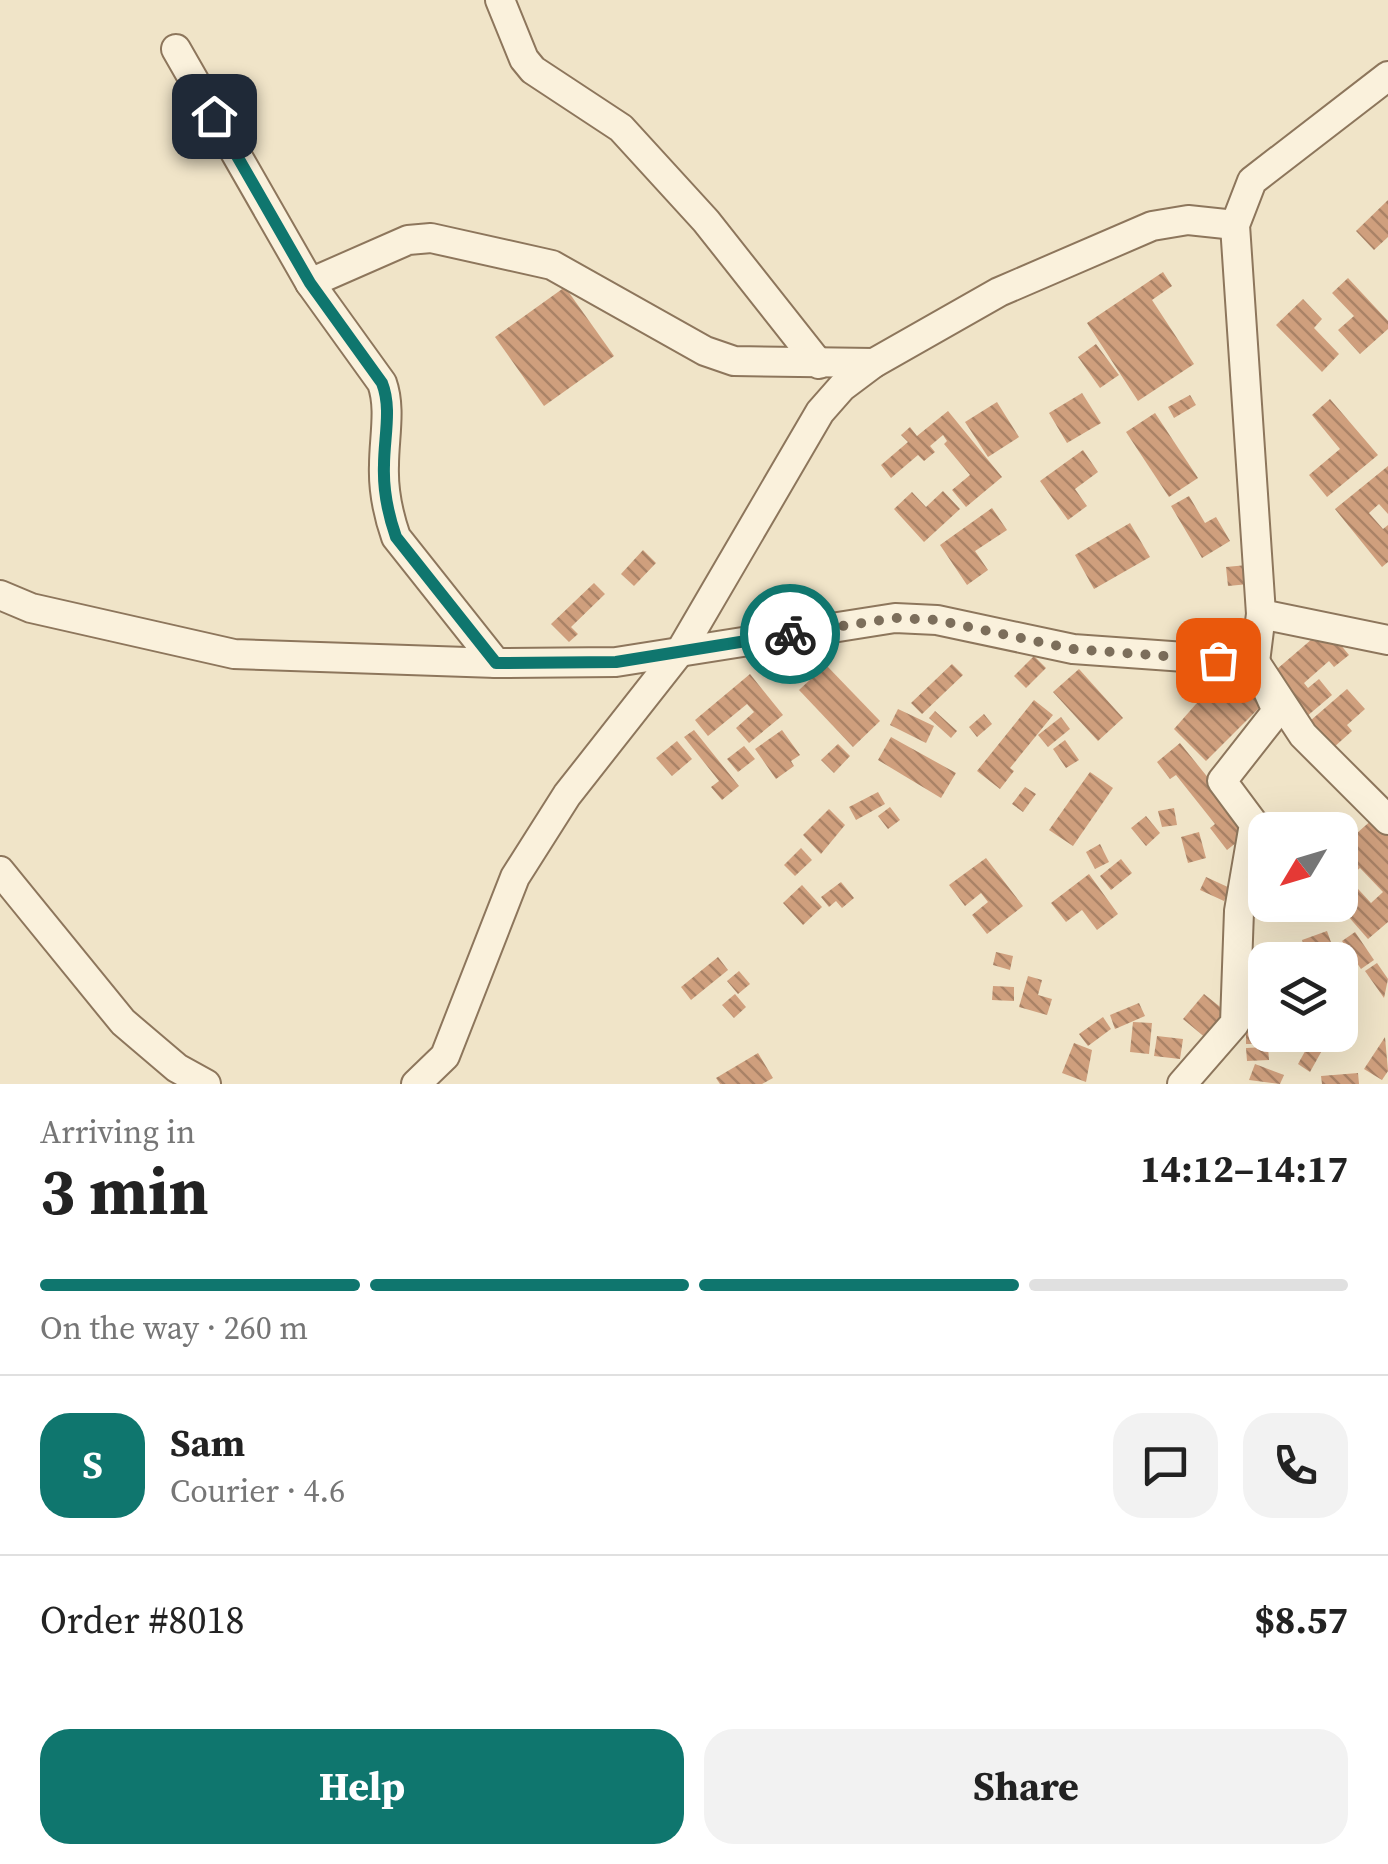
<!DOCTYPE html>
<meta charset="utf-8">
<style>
:root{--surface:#fff;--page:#f2f2f2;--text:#222;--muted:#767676;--line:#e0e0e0;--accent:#0f766e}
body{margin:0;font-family:"Source Serif 4",serif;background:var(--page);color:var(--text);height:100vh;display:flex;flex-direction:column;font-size:38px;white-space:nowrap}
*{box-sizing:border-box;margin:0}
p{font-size:32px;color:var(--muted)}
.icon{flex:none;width:55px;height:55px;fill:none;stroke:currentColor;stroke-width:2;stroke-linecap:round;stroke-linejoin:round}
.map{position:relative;height:1084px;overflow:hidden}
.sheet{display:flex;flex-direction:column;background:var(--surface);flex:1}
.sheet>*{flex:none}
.needle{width:65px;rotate:232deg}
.fabs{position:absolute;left:1248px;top:812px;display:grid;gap:20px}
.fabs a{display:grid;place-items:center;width:110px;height:110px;border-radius:20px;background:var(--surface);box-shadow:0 10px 40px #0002;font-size:50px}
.pin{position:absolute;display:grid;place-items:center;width:85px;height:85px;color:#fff;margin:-42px;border-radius:20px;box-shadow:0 5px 15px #0006}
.courier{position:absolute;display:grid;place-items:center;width:100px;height:100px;margin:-50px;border:8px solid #0f766e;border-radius:50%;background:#fff;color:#222;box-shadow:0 2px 12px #0007}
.headline em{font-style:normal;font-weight:700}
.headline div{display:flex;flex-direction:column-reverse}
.headline{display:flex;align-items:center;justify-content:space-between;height:170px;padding:0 40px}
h1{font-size:65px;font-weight:700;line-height:75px}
.bar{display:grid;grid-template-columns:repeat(4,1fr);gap:15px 10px;align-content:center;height:120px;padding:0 40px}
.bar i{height:12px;border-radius:8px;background:var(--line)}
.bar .active{background:var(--accent)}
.bar p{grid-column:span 4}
.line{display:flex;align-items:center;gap:25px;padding:0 40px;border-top:2px solid var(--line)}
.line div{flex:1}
.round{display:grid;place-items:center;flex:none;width:105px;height:105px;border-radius:30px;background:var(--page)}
.primary-button{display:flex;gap:20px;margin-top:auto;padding:20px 40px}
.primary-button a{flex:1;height:115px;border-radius:30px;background:var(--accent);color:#fff;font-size:40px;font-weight:700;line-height:115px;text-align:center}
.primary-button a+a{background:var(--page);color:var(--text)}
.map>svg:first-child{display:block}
</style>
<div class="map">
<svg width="1388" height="1084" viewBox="0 0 1388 1084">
<defs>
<pattern id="building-back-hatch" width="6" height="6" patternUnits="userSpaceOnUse" patternTransform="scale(2.5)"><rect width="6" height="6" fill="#cf9f7d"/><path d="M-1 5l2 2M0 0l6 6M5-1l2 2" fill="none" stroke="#a98266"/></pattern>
</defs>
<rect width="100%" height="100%" fill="#f0e4c8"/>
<g fill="url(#building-back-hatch)" fill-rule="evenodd">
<path d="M1388 200V237L1374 250 1356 231Z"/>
<path d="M1163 272 1172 286 1152 300 1194 364 1138 401 1087 323Z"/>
<path d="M1348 278 1388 321V329L1360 354 1338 330 1354 316 1332 293Z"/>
<path d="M565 287 614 356 544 406 495 337Z"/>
<path d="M1303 299 1322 319 1314 328 1339 354 1322 372 1276 325Z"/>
<path d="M1096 344 1119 375 1100 388 1078 357Z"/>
<path d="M1082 393 1101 423 1067 443 1049 413Z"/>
<path d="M1190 395 1196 405 1174 418 1168 407Z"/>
<path d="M1330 399 1378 455 1327 497 1309 475 1340 449 1312 415Z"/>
<path d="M997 402 1019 437 988 457 965 422Z"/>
<path d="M948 411 1002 477 966 507 952 490 970 475 944 444 947 441 943 435 930 446 935 452 924 461 918 455 891 478 881 465 908 442 901 435 910 427 917 436Z"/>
<path d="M1155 413 1198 478 1169 497 1126 432Z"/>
<path d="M1083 450 1098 472 1075 489 1087 506 1068 520 1040 481Z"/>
<path d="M1388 466V514L1379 504 1369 513 1383 529 1388 525V562L1382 567 1335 509Z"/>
<path d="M943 491 960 509 924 542 894 509 912 492 926 507Z"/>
<path d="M1189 496 1205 523 1216 517 1230 541 1202 558 1171 506Z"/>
<path d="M992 508 1007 530 975 551 988 570 967 585 940 545Z"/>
<path d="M1130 523 1150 557 1094 589 1075 555Z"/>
<path d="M643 550 656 563 634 586 621 574Z"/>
<path d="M1247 565 1249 584 1228 586 1226 567Z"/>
<path d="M594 583 605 594 571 627 578 634 569 642 551 624Z"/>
<path d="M1326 627 1349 655 1334 667 1329 661 1304 683 1308 688 1319 679 1332 695 1306 717 1270 675Z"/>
<path d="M1034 656 1046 668 1026 688 1014 676Z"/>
<path d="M952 664 963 675 922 714 911 703Z"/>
<path d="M826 665 880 721 853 747 799 690Z"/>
<path d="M1079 669 1123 718 1098 741 1053 692Z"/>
<path d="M1226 670 1262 705 1206 761 1174 729Z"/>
<path d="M750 674 783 715 749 743 736 728 754 712 747 704 708 736 695 720Z"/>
<path d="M1347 689 1365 709 1347 725 1352 731 1333 748 1310 721Z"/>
<path d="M1034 700 1053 715 1010 768 1014 771 1000 789 977 771Z"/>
<path d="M898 709 934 726 926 743 890 725Z"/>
<path d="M935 711 957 731 951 738 929 718Z"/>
<path d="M984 714 992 724 977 737 969 727Z"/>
<path d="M1061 717 1070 729 1048 747 1038 735Z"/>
<path d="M694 730 739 786 722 800 711 787 719 781 684 737Z"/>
<path d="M782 730 800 755 791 761 794 766 776 779 755 749Z"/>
<path d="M891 737 956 773 941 798 878 760Z"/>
<path d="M1065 740 1079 760 1066 768 1053 749Z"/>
<path d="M677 741 692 759 672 776 656 758Z"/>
<path d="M1180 743 1251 831 1227 850 1210 828 1215 824 1176 775 1170 779 1157 762Z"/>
<path d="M838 744 850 756 834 773 821 760Z"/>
<path d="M744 746 755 759 738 772 727 759Z"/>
<path d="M1090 772 1113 788 1073 846 1049 830Z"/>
<path d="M1025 787 1036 794 1023 812 1012 804Z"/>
<path d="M878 792 885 804 856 820 849 807Z"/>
<path d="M890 807 900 820 888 829 878 816Z"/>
<path d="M1174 808 1177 825 1162 827 1158 811Z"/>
<path d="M829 809 845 825 821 854 803 835Z"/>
<path d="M1146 816 1160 833 1146 846 1131 828Z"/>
<path d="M1374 818 1388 834V922L1368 939 1340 907V848ZM1360 868 1383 892 1371 903 1348 878Z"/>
<path d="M1199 832 1206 858 1188 863 1181 837Z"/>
<path d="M1100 844 1109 862 1095 869 1086 852Z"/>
<path d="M801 848 812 860 795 876 784 865Z"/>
<path d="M986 858 1023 906 987 934 972 915 988 902 981 893 965 906 949 885Z"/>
<path d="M1121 859 1132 873 1111 890 1100 876Z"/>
<path d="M1089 874 1118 914 1097 930 1082 910 1066 922 1051 903Z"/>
<path d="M1206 877 1230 888 1224 901 1200 890Z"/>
<path d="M841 882 854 898 842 908 836 901 829 907 821 897Z"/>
<path d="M802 885 822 907 803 925 783 903Z"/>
<path d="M1327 931 1332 945 1307 954 1302 940Z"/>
<path d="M1355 932 1374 960 1361 969 1342 941Z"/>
<path d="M996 952 1013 956 1010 970 993 965Z"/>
<path d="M718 957 728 970 691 1000 681 987Z"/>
<path d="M1377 963 1388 979 1384 998 1365 971Z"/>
<path d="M739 971 750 984 738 994 727 981Z"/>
<path d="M1028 976 1042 980 1038 995 1052 999 1047 1015 1019 1007Z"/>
<path d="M993 986 1014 987V1001L992 1000Z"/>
<path d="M735 994 746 1007 734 1018 722 1005Z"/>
<path d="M1204 994 1234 1018 1213 1044 1183 1019Z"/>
<path d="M1139 1003 1145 1016 1115 1029 1110 1015Z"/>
<path d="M1246 1008H1265V1035H1276V1044H1246Z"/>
<path d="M1103 1017 1111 1029 1088 1046 1079 1034Z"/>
<path d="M1133 1022 1152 1023 1149 1054 1130 1052Z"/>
<path d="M1314 1035 1342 1039 1335 1051 1325 1045 1310 1072 1298 1064Z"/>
<path d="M1157 1036 1183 1039 1180 1059 1154 1056Z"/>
<path d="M1385 1037 1388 1071 1382 1080 1364 1069Z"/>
<path d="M1074 1043 1092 1050 1086 1082 1062 1073Z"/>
<path d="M1268 1047 1269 1060 1247 1061 1246 1048Z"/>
<path d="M758 1053 773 1078 762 1084H720L716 1078Z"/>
<path d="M1255 1064 1284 1075 1280 1084 1249 1080Z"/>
<path d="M1358 1073 1359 1084H1322L1321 1076Z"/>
</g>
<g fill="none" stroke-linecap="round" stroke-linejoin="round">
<g stroke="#8d765c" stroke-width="32">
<g id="minor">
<path d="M500 0 524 59 533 70 621 128 706 221 819 364"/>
<path d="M176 49 310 283 382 383C391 408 384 438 384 465 383 490 388 514 396 537L496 663"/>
<path d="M310 283 408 240 431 238 552 265 705 351 734 361 874 363"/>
<path d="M0 595 31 608 234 654 496 663 616 662 895 618 937 620 1073 649 1255 662 1303 735 1388 820"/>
<path d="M1261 614 1388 640"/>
<path d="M0 871 123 1022 177 1068 206 1084"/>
<path d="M416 1084 445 1056 515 877 567 795 681 650 820 412 842 387 874 363 999 292 1152 226 1188 220 1235 225"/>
<path d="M1182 1084 1235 1023 1239 911 1254 824 1222 781 1277 711 1255 662 1261 614 1235 225 1252 181 1388 76"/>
</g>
</g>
<use href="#minor" stroke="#faf1dc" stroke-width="28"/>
</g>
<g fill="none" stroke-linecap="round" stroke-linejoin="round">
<path stroke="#7c6e5b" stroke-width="10" stroke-dasharray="0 18" d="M790 634 895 618 937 620 1072 649 1218 660"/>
<path stroke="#0f766e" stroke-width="12" d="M214 116 310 283 382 383C392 408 384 438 384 465 383 490 388 514 396 537L496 663 616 662 790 634"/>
</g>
</svg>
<div class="fabs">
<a><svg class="needle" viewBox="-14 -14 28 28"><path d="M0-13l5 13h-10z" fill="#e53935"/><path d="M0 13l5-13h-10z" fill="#767676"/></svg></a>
<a><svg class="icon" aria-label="layers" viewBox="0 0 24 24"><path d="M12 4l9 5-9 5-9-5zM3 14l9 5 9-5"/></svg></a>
</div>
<div class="pin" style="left:1218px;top:660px;background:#ea580c"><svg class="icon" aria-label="bag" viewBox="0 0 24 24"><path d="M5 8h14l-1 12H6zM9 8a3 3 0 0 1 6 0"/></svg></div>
<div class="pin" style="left:214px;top:116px;background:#1f2937"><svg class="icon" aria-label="home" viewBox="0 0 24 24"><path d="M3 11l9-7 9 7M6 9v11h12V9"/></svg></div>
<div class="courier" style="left:790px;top:634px"><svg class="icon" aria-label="bike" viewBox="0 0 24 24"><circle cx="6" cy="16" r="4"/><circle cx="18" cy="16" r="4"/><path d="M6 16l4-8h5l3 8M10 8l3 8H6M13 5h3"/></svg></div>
</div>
<section class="sheet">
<div class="headline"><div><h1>3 min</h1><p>Arriving in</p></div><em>14:12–14:17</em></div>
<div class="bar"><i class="active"></i><i class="active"></i><i class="active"></i><i></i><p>On the way · 260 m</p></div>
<div class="line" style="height:180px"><b class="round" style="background:var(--accent);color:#fff">S</b><div><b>Sam</b><p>Courier · 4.6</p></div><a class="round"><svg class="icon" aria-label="chat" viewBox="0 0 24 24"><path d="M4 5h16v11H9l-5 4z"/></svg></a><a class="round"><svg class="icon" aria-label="phone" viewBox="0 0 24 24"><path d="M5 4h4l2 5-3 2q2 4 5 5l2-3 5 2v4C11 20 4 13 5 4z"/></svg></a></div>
<div class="line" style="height:130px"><div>Order #8018</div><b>$8.57</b></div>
<div class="primary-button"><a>Help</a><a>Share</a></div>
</section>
